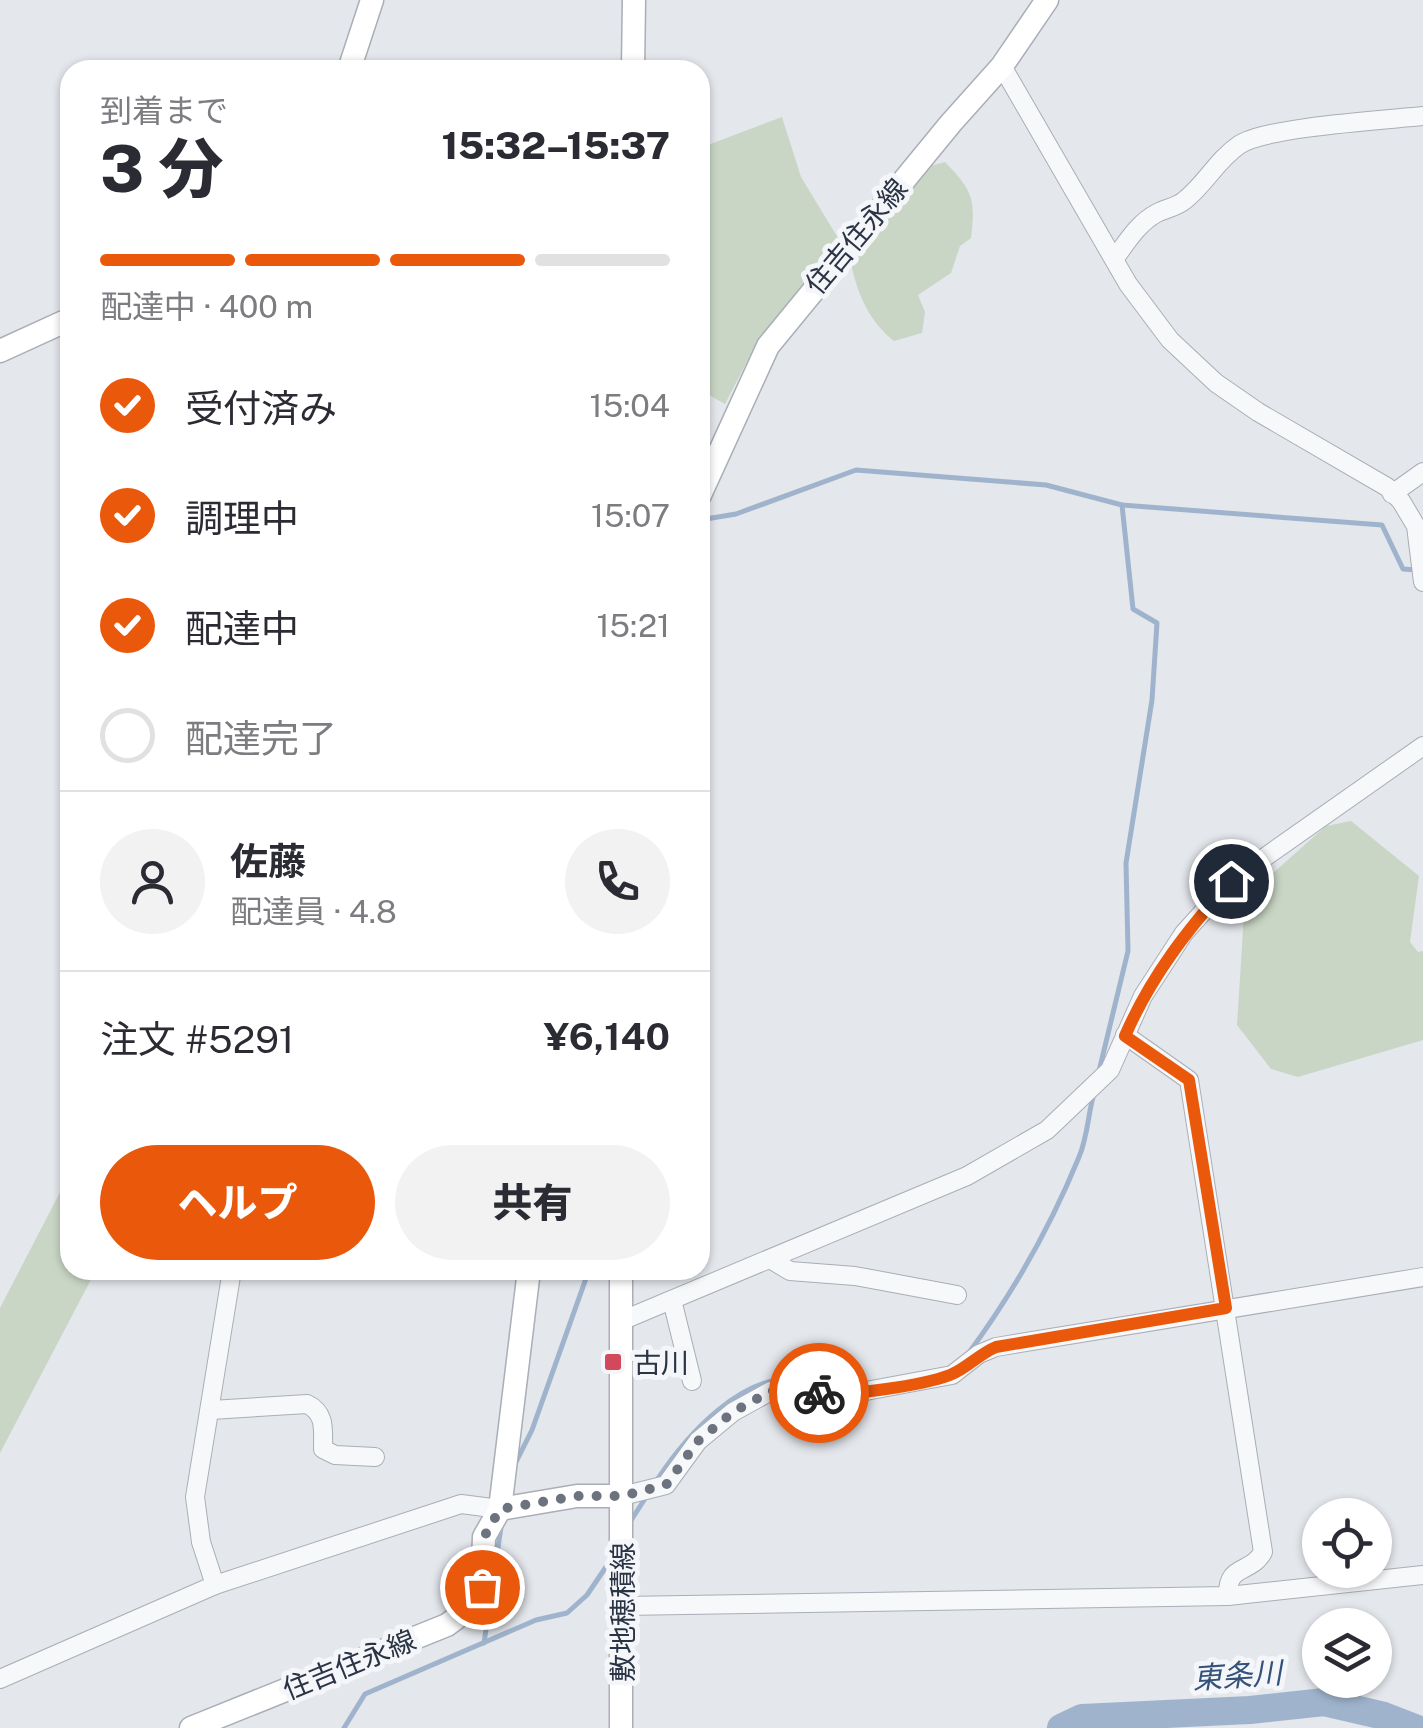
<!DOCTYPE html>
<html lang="ja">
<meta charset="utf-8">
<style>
:root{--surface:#fff;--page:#f2f2f3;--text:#2b2b33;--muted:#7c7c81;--line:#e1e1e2;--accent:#ea580c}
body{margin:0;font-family:"Public Sans","Noto Sans JP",sans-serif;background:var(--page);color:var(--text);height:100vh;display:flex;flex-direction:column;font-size:38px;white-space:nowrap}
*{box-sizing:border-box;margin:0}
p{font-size:32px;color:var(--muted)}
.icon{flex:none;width:55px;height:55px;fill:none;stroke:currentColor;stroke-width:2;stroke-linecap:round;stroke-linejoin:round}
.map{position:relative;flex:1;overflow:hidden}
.drawer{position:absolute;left:60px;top:60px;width:650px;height:1220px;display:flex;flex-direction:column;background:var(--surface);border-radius:30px;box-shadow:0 2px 8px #0004}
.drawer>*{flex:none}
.controls{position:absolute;left:1302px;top:1498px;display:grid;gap:20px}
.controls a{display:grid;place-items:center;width:90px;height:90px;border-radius:50%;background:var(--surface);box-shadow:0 2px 8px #0004;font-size:50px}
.pin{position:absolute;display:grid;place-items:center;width:85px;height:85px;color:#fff;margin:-42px;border:5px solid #fff;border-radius:50%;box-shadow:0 2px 10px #0007}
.courier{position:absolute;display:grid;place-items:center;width:100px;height:100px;margin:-50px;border:8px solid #ea580c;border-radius:50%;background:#fff;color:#222;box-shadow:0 2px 12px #0007}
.summary em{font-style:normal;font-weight:800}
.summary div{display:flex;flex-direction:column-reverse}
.summary{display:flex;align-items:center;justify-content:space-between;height:170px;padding:0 40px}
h1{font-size:65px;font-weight:800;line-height:75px}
.bar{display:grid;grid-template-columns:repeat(4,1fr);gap:15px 10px;align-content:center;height:120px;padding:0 40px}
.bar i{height:12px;border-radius:8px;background:var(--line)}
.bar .current{background:var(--accent)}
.bar p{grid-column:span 4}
.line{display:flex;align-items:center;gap:25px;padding:0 40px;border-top:2px solid var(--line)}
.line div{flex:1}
.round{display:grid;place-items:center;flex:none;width:105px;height:105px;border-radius:52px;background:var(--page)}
ol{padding:0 40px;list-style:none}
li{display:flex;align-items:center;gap:30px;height:110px}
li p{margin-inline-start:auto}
li .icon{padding:10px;border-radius:50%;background:var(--accent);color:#fff;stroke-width:4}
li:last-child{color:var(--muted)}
li i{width:55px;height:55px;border:5px solid var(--line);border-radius:50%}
.primary-button{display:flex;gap:20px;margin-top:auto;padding:20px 40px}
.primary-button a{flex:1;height:115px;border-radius:60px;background:var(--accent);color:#fff;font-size:40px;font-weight:800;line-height:115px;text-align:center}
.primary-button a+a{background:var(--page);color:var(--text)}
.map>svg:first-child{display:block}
</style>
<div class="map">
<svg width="1423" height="1728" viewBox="0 0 1423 1728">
<rect width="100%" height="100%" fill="#e4e7ec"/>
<g fill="#c9d6c5">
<path d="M782 117 801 177 838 238 828 258 758 340 725 404 700 390V148Z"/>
<path d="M945 162C972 190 976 198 971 238L960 246 951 273 918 295 925 312 922 333 894 341C869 321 858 295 851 264L844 262 923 168Z"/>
<path d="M1351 821 1419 876 1410 942 1418 952 1423 951V1040L1298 1077 1271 1069 1237 1025 1245 898 1326 826Z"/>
<path d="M70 1173V1270H96L0 1453V1308Z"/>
</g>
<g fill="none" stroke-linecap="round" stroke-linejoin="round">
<g stroke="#9fb4cc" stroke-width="5">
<path d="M700 520 736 514 856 470 1046 485 1122 505 1382 525 1403 569 1417 570"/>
<path d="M1099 1071 1128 951 1126 863 1152 700 1157 623 1133 609 1122 505"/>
<path d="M968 1354C1013 1293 1050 1228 1079 1157 1087 1139 1088 1116 1093 1097"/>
<path d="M515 1464 532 1430 589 1270"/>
<path d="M657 1480C686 1436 742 1372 801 1379 814 1380 827 1385 840 1387"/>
<path d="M630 1522 646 1497"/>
<path d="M484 1643 501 1527"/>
<path d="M344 1728 365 1694 536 1620 567 1613 587 1595 612 1558"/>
</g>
<path stroke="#9fb4cc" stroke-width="28" d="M1061 1728 1082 1718 1250 1710 1324 1702 1384 1716 1415 1728"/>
<g stroke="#a9aeb7" stroke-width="20">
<g id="street">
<path d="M1002 66 1128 284 1170 340 1216 383 1258 412 1387 487 1401 501 1416 526 1423 582"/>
<path d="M1115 258C1127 242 1138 223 1157 213 1167 208 1177 207 1185 200 1206 183 1217 160 1239 145 1265 127 1385 120 1423 116"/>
<path d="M1392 494 1423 472"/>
<path d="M1125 1035 1189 1080 1263 1552C1250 1575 1227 1563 1228 1596"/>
<path d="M770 1259 790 1271 855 1276 957 1295"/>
<path d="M672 1300 692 1381"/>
<path d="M621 1321 967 1176 1047 1130 1110 1070 1143 996 1184 933 1231 881 1423 746"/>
<path d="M211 1410 307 1404C326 1413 323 1430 323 1449L335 1455 375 1457"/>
<path d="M622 1496 666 1485 698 1441 733 1412 771 1391 795 1389 839 1396 952 1375 979 1354 996 1347 1423 1277"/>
<path d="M215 1585 201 1542 195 1497 232 1270"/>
<path d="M623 1606 1228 1596 1423 1575"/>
<path d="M0 1679 215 1585 461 1504 500 1509"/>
</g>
</g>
<g stroke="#a9aeb7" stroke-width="25">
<g id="secondary">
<path d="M349 70 372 0"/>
<path d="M633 70 634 0"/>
<path d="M0 351 70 319"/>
<path d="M700 495 768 346 951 123 1002 66 1047 0"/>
<path d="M621 1270V1728"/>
<path d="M500 1509 529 1270"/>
<path d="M191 1728 447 1625 475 1604 482 1587 484 1537 500 1509 577 1496H622"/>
</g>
</g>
<use href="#street" stroke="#f7f8fa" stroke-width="18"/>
<use href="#secondary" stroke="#fff" stroke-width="22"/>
</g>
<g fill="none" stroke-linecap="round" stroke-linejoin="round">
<path stroke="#6c737f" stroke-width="10" stroke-dasharray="0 18" d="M482 1587 484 1537 500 1509 577 1496H622L666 1485 698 1441 733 1412 771 1391 795 1389 819 1393"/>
<path stroke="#ea580c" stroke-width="12" d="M819 1393C845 1397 924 1385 950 1375 966 1369 979 1354 996 1347L1226 1308 1189 1080 1125 1036C1151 976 1188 929 1231 881"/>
</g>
<rect fill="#d1495b" stroke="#f4f6f9" stroke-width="4" x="603" y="1352" width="20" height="20" rx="5"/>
<g text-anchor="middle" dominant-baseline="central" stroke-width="10" stroke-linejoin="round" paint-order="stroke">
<g font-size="28" fill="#2b3445" stroke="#f4f6f9">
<text transform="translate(856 236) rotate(-50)">住吉住永線</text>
<text transform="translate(622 1612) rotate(-90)">敷地穂積線</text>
<text transform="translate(349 1664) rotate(-22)">住吉住永線</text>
</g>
<g font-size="28" fill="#2b3445" stroke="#f4f6f9" text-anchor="start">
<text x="633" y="1362">古川</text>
</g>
<g font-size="30" font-style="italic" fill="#34527a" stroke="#f4f6f9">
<text transform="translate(1237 1675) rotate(-4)">東条川</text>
</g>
</g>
</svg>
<div class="controls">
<a><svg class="icon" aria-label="locate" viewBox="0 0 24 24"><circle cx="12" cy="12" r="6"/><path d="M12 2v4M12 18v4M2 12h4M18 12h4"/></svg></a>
<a><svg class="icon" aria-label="layers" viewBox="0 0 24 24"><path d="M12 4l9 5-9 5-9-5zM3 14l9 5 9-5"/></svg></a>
</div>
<div class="pin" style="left:482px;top:1587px;background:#ea580c"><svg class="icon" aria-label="bag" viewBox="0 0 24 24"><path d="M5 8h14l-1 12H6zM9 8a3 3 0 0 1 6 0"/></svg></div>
<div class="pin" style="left:1231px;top:881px;background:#1f2937"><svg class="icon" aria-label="home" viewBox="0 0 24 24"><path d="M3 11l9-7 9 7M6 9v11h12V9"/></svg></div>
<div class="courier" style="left:819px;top:1393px"><svg class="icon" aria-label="bike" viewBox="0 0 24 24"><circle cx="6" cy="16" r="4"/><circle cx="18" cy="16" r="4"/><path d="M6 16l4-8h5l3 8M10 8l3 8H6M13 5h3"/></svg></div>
<section class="drawer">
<div class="summary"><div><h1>3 分</h1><p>到着まで</p></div><em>15:32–15:37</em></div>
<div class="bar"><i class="current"></i><i class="current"></i><i class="current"></i><i></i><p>配達中 · 400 m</p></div>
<ol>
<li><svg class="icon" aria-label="check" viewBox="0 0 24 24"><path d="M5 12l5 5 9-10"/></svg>受付済み<p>15:04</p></li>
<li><svg class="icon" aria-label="check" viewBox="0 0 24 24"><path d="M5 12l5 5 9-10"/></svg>調理中<p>15:07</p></li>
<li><svg class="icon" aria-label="check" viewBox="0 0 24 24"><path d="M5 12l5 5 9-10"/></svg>配達中<p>15:21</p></li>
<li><i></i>配達完了</li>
</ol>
<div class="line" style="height:180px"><a class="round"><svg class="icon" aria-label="person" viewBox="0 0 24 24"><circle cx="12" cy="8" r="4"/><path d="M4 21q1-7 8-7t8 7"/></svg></a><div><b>佐藤</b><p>配達員 · 4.8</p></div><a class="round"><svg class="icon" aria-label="phone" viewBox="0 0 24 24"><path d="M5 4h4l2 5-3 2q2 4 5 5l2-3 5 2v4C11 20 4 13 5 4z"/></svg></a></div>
<div class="line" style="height:130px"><div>注文 #5291</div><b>¥6,140</b></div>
<div class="primary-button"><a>ヘルプ</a><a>共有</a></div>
</section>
</div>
